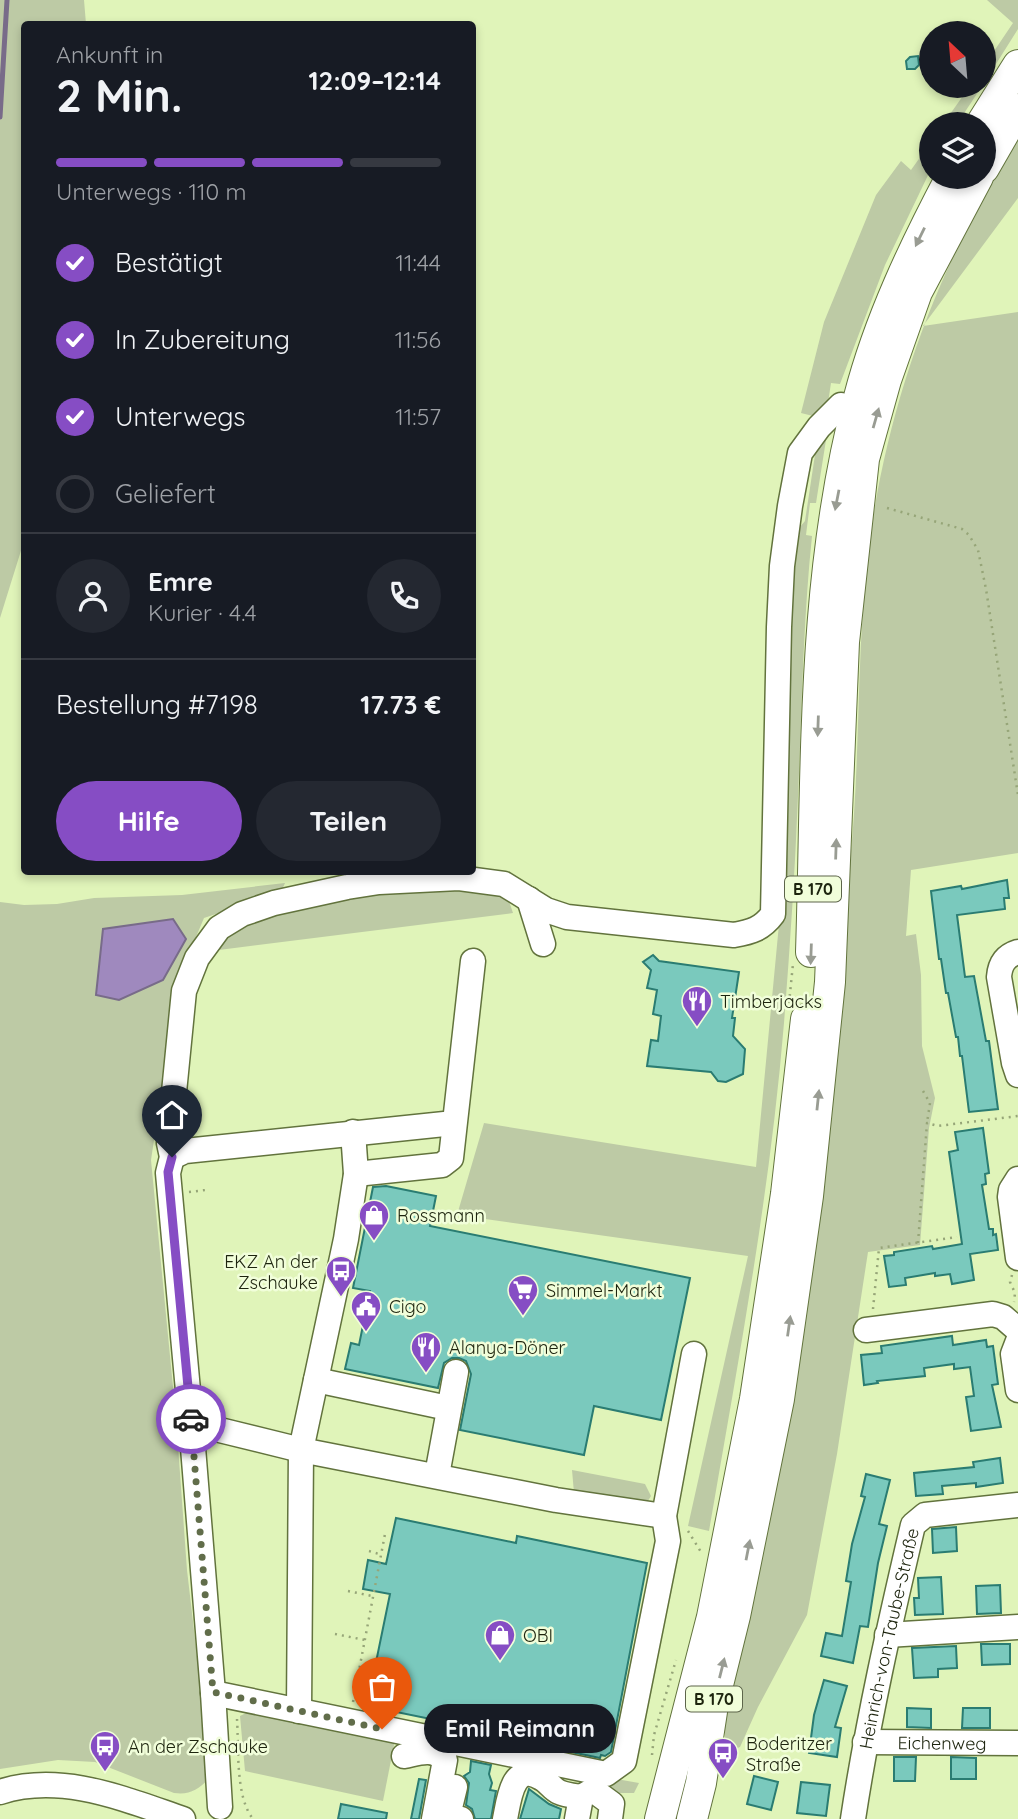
<!DOCTYPE html>
<html lang="de">
<meta charset="utf-8">
<style>
:root{--surface:#171b24;--page:#242831;--text:#f1f3f6;--muted:#9ea1a6;--line:#363941;--accent:#864dc4}
body{margin:0;font-family:Quicksand,sans-serif;background:var(--page);color:var(--text);height:100vh;display:flex;flex-direction:column;font-size:26px;white-space:nowrap}
*{box-sizing:border-box;margin:0}
p{font-size:23px;color:var(--muted)}
.icon{flex:none;width:38px;height:38px;fill:none;stroke:currentColor;stroke-width:2;stroke-linecap:round;stroke-linejoin:round}
.map{position:relative;flex:1;overflow:hidden}
.sheet{position:absolute;left:21px;top:21px;width:455px;height:854px;display:flex;flex-direction:column;background:var(--surface);border-radius:7px;box-shadow:0 4px 10px #0003}
.sheet>*{flex:none}
.needle{width:46px;rotate:334deg}
.controls{position:absolute;left:919px;top:21px;display:grid;gap:14px}
.controls a{display:grid;place-items:center;width:77px;height:77px;border-radius:50%;background:var(--surface);box-shadow:0 4px 10px #0003;font-size:35px}
.pin{position:absolute;display:grid;place-items:center;width:60px;height:60px;color:#fff;margin:-72px -30px;border-radius:50% 50% 50% 0;rotate:-45deg;box-shadow:0 0 7px #0007}
.pin .icon{rotate:45deg}
.courier{position:absolute;display:grid;place-items:center;width:70px;height:70px;margin:-35px;border:5px solid #864dc4;border-radius:50%;background:#fff;color:#222;box-shadow:0 2px 9px #0007}
.bubble{position:absolute;height:49px;border-radius:24px;background:var(--surface);box-shadow:0 4px 10px #0003;font-size:23px;font-weight:700;line-height:49px;text-align:center}
.head em{font-style:normal;font-weight:700}
.head div{display:flex;flex-direction:column-reverse}
.head{display:flex;align-items:center;justify-content:space-between;height:119px;padding:0 35px}
h1{font-size:46px;font-weight:700;line-height:52px}
.bar{display:grid;grid-template-columns:repeat(4,1fr);gap:10px 7px;align-content:center;height:84px;padding:0 35px}
.bar i{height:9px;border-radius:5px;background:var(--line)}
.bar .on{background:var(--accent)}
.bar p{grid-column:span 4}
.line{display:flex;align-items:center;gap:18px;padding:0 35px;border-top:2px solid var(--line)}
.line div{flex:1}
.round{display:grid;place-items:center;flex:none;width:74px;height:74px;border-radius:37px;background:var(--page)}
ol{padding:0 35px;list-style:none}
li{display:flex;align-items:center;gap:21px;height:77px}
li p{margin-inline-start:auto}
li .icon{padding:7px;border-radius:50%;background:var(--accent);color:#fff;stroke-width:4}
li:last-child{color:var(--muted)}
li i{width:38px;height:38px;border:4px solid var(--line);border-radius:50%}
.primary-button{display:flex;gap:14px;margin-top:auto;padding:14px 35px}
.primary-button a{flex:1;height:80px;border-radius:42px;background:var(--accent);color:#fff;font-size:28px;font-weight:700;line-height:80px;text-align:center}
.primary-button a+a{background:var(--page);color:var(--text)}
.map>svg:first-child{display:block}
</style>
<div class="map">
<svg width="1018" height="1819" viewBox="0 0 1018 1819">
<rect width="100%" height="100%" fill="#e0f4b9"/>
<g fill="#bdcaa5">
<path d="M0 0H84L86 24H24V541L0 618Z"/>
<path d="M987 0H1018V29L984 83V66L1013 23Z"/>
<path d="M970 86H982L957 124H943Z"/>
<path d="M1018 139V198L923 326 1018 312V853L911 870 906 936 916 934 921 975 922 1046 935 1098 929 1128 920 1245 868 1252 837 1454 807 1615 758 1707 740 1747 725 1753V1703L849 871C859 784 857 695 863 607 874 440 928 279 1018 139Z"/>
<path d="M931 142V169L885 265 840 384 831 383 828 403 813 416 801 413 824 322 876 195 901 161 911 170Z"/>
<path d="M826 440 816 503H810L806 535 812 536C803 623 802 709 798 796 795 871 790 947 784 1023 770 1194 738 1362 709 1531L688 1526 748 1256 457 1215 484 1123 756 1167 781 903 794 534 805 521 816 448 819 441Z"/>
<path d="M285 883 281 892 204 918 180 975 167 1085 157 1120 151 1160 176 1418 187 1570 202 1699 209 1779C197 1790 190 1795 174 1793L95 1762 58 1760 0 1769V902L24 905 57 904 94 898 182 895Z"/>
<path d="M473 883 507 895 513 913 211 951 233 927 323 896Z"/>
<path d="M572 1470 645 1484 651 1496 644 1507 574 1493Z"/>
<path d="M246 1713 269 1714 395 1740 383 1801 245 1771 240 1716Z"/>
<path d="M605 1777 639 1783 634 1793H613L603 1781Z"/>
</g>
<path fill="#9f89be" stroke="#786b89" stroke-width="2" d="M173 919 186 939 163 980 119 1000 96 995 103 929Z"/>
<g fill="none" stroke-linecap="round" stroke-linejoin="round">
<path stroke="#786b89" stroke-width="5" d="M0 117 7 0"/>
</g>
<g fill="#7ac9bd" stroke="#2a7c72" stroke-width="2">
<path d="M918 56 919 65 915 69H907L906 61 910 57Z"/>
<path d="M1007 880 1009 898H1004L1005 909 957 915 965 977 974 976 986 1041H989L998 1109 969 1112 962 1056H960L958 1037H956L948 993H946L941 959H939L931 891 961 886 962 889Z"/>
<path d="M653 955 659 961 739 972 732 1018H735L733 1036 745 1049 743 1074 726 1082 718 1081 711 1072 647 1066 651 1040 658 1041 661 1016 653 1014 657 990 647 988 651 970 643 962Z"/>
<path d="M983 1128 989 1173 985 1174 986 1184 982 1185 989 1229H993V1235L996 1234 998 1250 970 1254 974 1280 952 1284 950 1274 935 1276V1273L905 1278 906 1285 889 1287 884 1256 894 1255V1252L932 1246 933 1249 962 1244 949 1152 958 1150 955 1132Z"/>
<path d="M386 1186 436 1196 430 1226 690 1278 661 1420 594 1406 584 1455 460 1430 471 1374 466 1361 459 1358H452L444 1363 438 1388 345 1369 351 1343 359 1345 370 1291 353 1288 373 1187Z"/>
<path d="M952 1336 953 1345 986 1340 987 1347 993 1346 998 1384 992 1385 1001 1427 971 1431 966 1397 974 1396 970 1367 954 1369V1364L924 1368 925 1376 877 1381 878 1383 864 1385 861 1355 882 1353 881 1346Z"/>
<path d="M1000 1458 1003 1483 976 1487V1483L942 1486 943 1494 916 1496 914 1473 974 1467 973 1462Z"/>
<path d="M866 1474 890 1480 879 1524 887 1526 878 1563 868 1627 860 1626 853 1663 821 1656 826 1633 842 1636 851 1582 846 1581 852 1544 865 1497 861 1496Z"/>
<path d="M396 1518 516 1543 517 1536 647 1563 611 1752 605 1756 601 1755 600 1758 528 1743V1739L367 1706 390 1594 363 1589 368 1560 386 1564Z"/>
<path d="M956 1527 957 1551 933 1553 932 1529Z"/>
<path d="M941 1577 943 1614 915 1615 914 1598H919L918 1578Z"/>
<path d="M1000 1585 1001 1613 977 1614 976 1586Z"/>
<path d="M981 1644H1010V1664L982 1665Z"/>
<path d="M956 1646 957 1668 938 1669V1677L914 1678 912 1648Z"/>
<path d="M824 1680 847 1686 835 1727 841 1728 837 1757 809 1753 814 1715Z"/>
<path d="M907 1708 931 1709V1728L907 1727Z"/>
<path d="M963 1708H990V1728H962Z"/>
<path d="M894 1757H916L915 1781H894Z"/>
<path d="M951 1757 976 1758V1779H951Z"/>
<path d="M471 1761 491 1765 489 1774 492 1783 490 1790 496 1791 491 1819H475L472 1809 466 1805 469 1783 464 1776 470 1772Z"/>
<path d="M754 1776 778 1782 771 1810 747 1804Z"/>
<path d="M419 1779 426 1780 419 1819H411Z"/>
<path d="M801 1782 830 1785 826 1816 797 1813Z"/>
<path d="M529 1789 549 1804 561 1809 559 1819H520Z"/>
<path d="M341 1804 387 1813 386 1819H338Z"/>
</g>
<g fill="none" stroke-linecap="round" stroke-linejoin="round">
<g stroke="#62733d" stroke-width="27">
<g id="minor">
<path d="M529 899 543 944"/>
<path d="M1018 952C1005 956 1000 964 999 977L1014 1063 1018 1075"/>
<path d="M172 1157 185 1151 454 1123"/>
<path d="M356 1174 442 1165 451 1158 473 961"/>
<path d="M1018 1179 1011 1190 1010 1197 1018 1258"/>
<path d="M866 1330 993 1314 1003 1317 1018 1330"/>
<path d="M1018 1341 1013 1354 1018 1390"/>
<path d="M316 1380 448 1408"/>
<path d="M191 1423 301 1450 556 1500 664 1516"/>
<path d="M437 1475 456 1372"/>
<path d="M887 1635 1018 1627"/>
<path d="M213 1693 606 1774 624 1761 668 1541 664 1516 694 1354"/>
<path d="M299 1711 301 1450 346 1239 356 1174 353 1132"/>
<path id="s1" d="M865 1742 1018 1743"/>
<path d="M404 1756C419 1753 433 1747 445 1760L434 1819"/>
<path d="M455 1787 448 1816 461 1819"/>
<path d="M0 1792C61 1772 124 1799 183 1819"/>
<path d="M220 1807 213 1693 191 1423 168 1173 172 1157 169 1143 184 991 197 958 219 928 242 914 274 903 347 887 379 882 459 878 504 884 546 910 567 917 734 935C751 932 762 929 773 914L779 627 782 566 790 506 800 453 819 427 841 405"/>
<path d="M505 1819C509 1800 512 1761 541 1778 548 1781 552 1789 559 1792 565 1795 575 1796 581 1797"/>
<path d="M577 1819 581 1797 593 1790 612 1804 610 1819"/>
<path id="s2" d="M853 1819C868 1720 890 1623 913 1525L925 1515 1018 1505"/>
</g>
</g>
<g stroke="#62733d" stroke-width="32">
<g id="major">
<path d="M981 124 1018 65"/>
<path d="M984 168 1018 109"/>
<path d="M811 952C817 767 811 577 859 397 879 320 914 247 951 177"/>
<path d="M660 1819 712 1617 755 1399 786 1194 806 1019"/>
<path d="M692 1819 701 1783 713 1705 735 1616 779 1399 808 1196 830 982 844 642 864 459 886 380 917 292 978 177"/>
</g>
</g>
<g stroke="#96a578" stroke-width="2.5" stroke-dasharray="2 5" stroke-linecap="butt">
<path d="M887 508 962 529 969 535 978 550 986 589 1018 795"/>
<path d="M789 1003 793 964"/>
<path d="M923 1091 930 1103 927 1123"/>
<path d="M189 1192 206 1190"/>
<path d="M918 1243 927 1123 938 1126 1018 1116"/>
<path d="M1012 1275 1010 1282 1015 1293 1014 1302"/>
<path d="M873 1309 879 1248 957 1237"/>
<path d="M688 1531 701 1552"/>
<path d="M369 1551 379 1554"/>
<path d="M348 1591 372 1596"/>
<path d="M335 1634 365 1640"/>
<path d="M353 1702 385 1534"/>
<path d="M237 1719C239 1748 235 1796 253 1819"/>
<path d="M652 1755 654 1735 676 1660"/>
</g>
<use href="#minor" stroke="#fff" stroke-width="24"/>
<use href="#major" stroke="#fff" stroke-width="30"/>
</g>
<defs><path id="oneway-solid" d="M-6-.8H1V-3.2L6.5 0L1 3.2V.8H-6Z" transform="scale(1.75)"/></defs>
<g fill="#999c93">
<use href="#oneway-solid" transform="translate(920 237) rotate(116)"/>
<use href="#oneway-solid" transform="translate(876 418) rotate(-74)"/>
<use href="#oneway-solid" transform="translate(837 500) rotate(101)"/>
<use href="#oneway-solid" transform="translate(818 726) rotate(92)"/>
<use href="#oneway-solid" transform="translate(836 849) rotate(-88)"/>
<use href="#oneway-solid" transform="translate(811 954) rotate(92)"/>
<use href="#oneway-solid" transform="translate(818 1100) rotate(-84)"/>
<use href="#oneway-solid" transform="translate(789 1326) rotate(-82)"/>
<use href="#oneway-solid" transform="translate(748 1550) rotate(-79)"/>
<use href="#oneway-solid" transform="translate(722 1668) rotate(-76)"/>
</g>
<g fill="none" stroke-linecap="round" stroke-linejoin="round">
<path stroke="#616d4a" stroke-width="7" stroke-dasharray="0 12.6" d="M191 1419 213 1692 382 1729"/>
<path stroke="#864dc4" stroke-width="9" d="M172 1157 168 1172 191 1419"/>
</g>
<defs>
<g id="restaurant-pin" transform="scale(1.575)"><path d="M0 17L-7.5 6A9.5 9.5 0 1 1 7.5 6Z" fill="#864dc4" stroke="#f1feda"/><path d="M-5-6h1v4h1v-4h1v4h1v-4h1v5L-1.5 .5V6h-2V.5L-5-1ZM5-6V6H3V1.5H1.5Q1.5-4 5-6Z" fill="#fff"/></g>
<g id="shop-pin" transform="scale(1.575)"><path d="M0 17L-7.5 6A9.5 9.5 0 1 1 7.5 6Z" fill="#864dc4" stroke="#f1feda"/><path d="M-5-2.5h2.3a2.7 3.5 0 0 1 5.4 0H5L5.5 6h-11ZM-1.5-2.5h3a1.5 2.3 0 0 0-3 0Z" fill="#fff"/></g>
<g id="bus-pin" transform="scale(1.575)"><path d="M0 17L-7.5 6A9.5 9.5 0 1 1 7.5 6Z" fill="#864dc4" stroke="#f1feda"/><path d="M-5-6H5V4H4V6H2V4H-2V6H-4V4H-5ZM-3.5-4V0h7V-4ZM-3.5 1.2v1.5H-2V1.2ZM2 1.2v1.5H3.5V1.2Z" fill="#fff"/></g>
<g id="supermarket-pin" transform="scale(1.575)"><path d="M0 17L-7.5 6A9.5 9.5 0 1 1 7.5 6Z" fill="#864dc4" stroke="#f1feda"/><path d="M-6-5.5h2.5l.6 2H6L4.5 2H-2.5L-4.4-4H-6ZM-1.5 3.2a1.3 1.3 0 1 0 .1 0ZM3 3.2a1.3 1.3 0 1 0 .1 0Z" fill="#fff"/></g>
<g id="civic-pin" transform="scale(1.575)"><path d="M0 17L-7.5 6A9.5 9.5 0 1 1 7.5 6Z" fill="#864dc4" stroke="#f1feda"/><path d="M-.6-6.5H3V-4.5H.6V-3L4-1V1h2V6H-6V1h2V-1L-.6-3ZM-1.2 2.5V6h2.4V2.5Z" fill="#fff"/></g>
</defs>
<g fill-rule="evenodd">
<use href="#restaurant-pin" x="697" y="1001"/>
<use href="#shop-pin" x="374" y="1215"/>
<use href="#bus-pin" x="341" y="1271"/>
<use href="#supermarket-pin" x="523" y="1290"/>
<use href="#civic-pin" x="366" y="1306"/>
<use href="#restaurant-pin" x="426" y="1347"/>
<use href="#shop-pin" x="500" y="1635"/>
<use href="#bus-pin" x="105" y="1746"/>
<use href="#bus-pin" x="723" y="1753"/>
</g>
<g text-anchor="middle" dominant-baseline="central" stroke-width="5" stroke-linejoin="round" paint-order="stroke">
<g fill="#f1feda" stroke="#5d654b" stroke-width="2">
<rect x="785" y="876.5" width="56" height="25" rx="5"/>
<rect x="686" y="1686.5" width="56" height="25" rx="5"/>
</g>
<g font-size="16" font-weight="bold" fill="#1d240e">
<text x="813" y="889">B 170</text>
<text x="714" y="1699">B 170</text>
</g>
<g font-size="18" fill="#1d240e" stroke="#f1feda" text-anchor="start">
<text x="720" y="1001">Timberjacks</text>
<text x="397" y="1215">Rossmann</text>
<text x="318" y="1261" text-anchor="end">EKZ An der<tspan x="318" dy="21">Zschauke</tspan></text>
<text x="546" y="1290">Simmel-Markt</text>
<text x="389" y="1306">Cigo</text>
<text x="449" y="1347">Alanya-Döner</text>
<text x="523" y="1635">OBI</text>
<text x="746" y="1743">Boderitzer<tspan x="746" dy="21">Straße</tspan></text>
<text x="128" y="1746">An der Zschauke</text>
</g>
<g font-size="18" fill="#1d240e" stroke="#f1feda">
<text stroke="none"><textPath href="#s2" startOffset="184">Heinrich-von-Taube-Straße</textPath></text>
<text stroke="none"><textPath href="#s1" startOffset="77">Eichenweg</textPath></text>
</g>
</g>
</svg>
<div class="controls">
<a><svg class="needle" viewBox="-14 -14 28 28"><path d="M0-13l5 13h-10z" fill="#e53935"/><path d="M0 13l5-13h-10z" fill="#9ea1a6"/></svg></a>
<a><svg class="icon" aria-label="layers" viewBox="0 0 24 24"><path d="M12 4l9 5-9 5-9-5zM3 14l9 5 9-5"/></svg></a>
</div>
<div class="pin" style="left:382px;top:1729px;background:#ea580c"><svg class="icon" aria-label="bag" viewBox="0 0 24 24"><path d="M5 8h14l-1 12H6zM9 8a3 3 0 0 1 6 0"/></svg></div>
<div class="pin" style="left:172px;top:1157px;background:#1f2937"><svg class="icon" aria-label="home" viewBox="0 0 24 24"><path d="M3 11l9-7 9 7M6 9v11h12V9"/></svg></div>
<div class="courier" style="left:191px;top:1419px"><svg class="icon" aria-label="car" viewBox="0 0 24 24"><path d="M5 17H2v-5l4-1 3-4h7l3 4 3 1v5h-3M9 17h6M6 11h13"/><circle cx="7" cy="17" r="2"/><circle cx="17" cy="17" r="2"/></svg></div>
<div class="bubble" style="left:424px;top:1704px;width:192px">Emil Reimann</div>
<section class="sheet">
<div class="head"><div><h1>2 Min.</h1><p>Ankunft in</p></div><em>12:09–12:14</em></div>
<div class="bar"><i class="on"></i><i class="on"></i><i class="on"></i><i></i><p>Unterwegs · 110 m</p></div>
<ol>
<li><svg class="icon" aria-label="check" viewBox="0 0 24 24"><path d="M5 12l5 5 9-10"/></svg>Bestätigt<p>11:44</p></li>
<li><svg class="icon" aria-label="check" viewBox="0 0 24 24"><path d="M5 12l5 5 9-10"/></svg>In Zubereitung<p>11:56</p></li>
<li><svg class="icon" aria-label="check" viewBox="0 0 24 24"><path d="M5 12l5 5 9-10"/></svg>Unterwegs<p>11:57</p></li>
<li><i></i>Geliefert</li>
</ol>
<div class="line" style="height:126px"><a class="round"><svg class="icon" aria-label="person" viewBox="0 0 24 24"><circle cx="12" cy="8" r="4"/><path d="M4 21q1-7 8-7t8 7"/></svg></a><div><b>Emre</b><p>Kurier · 4.4</p></div><a class="round"><svg class="icon" aria-label="phone" viewBox="0 0 24 24"><path d="M5 4h4l2 5-3 2q2 4 5 5l2-3 5 2v4C11 20 4 13 5 4z"/></svg></a></div>
<div class="line" style="height:91px"><div>Bestellung #7198</div><b>17.73 €</b></div>
<div class="primary-button"><a>Hilfe</a><a>Teilen</a></div>
</section>
</div>
